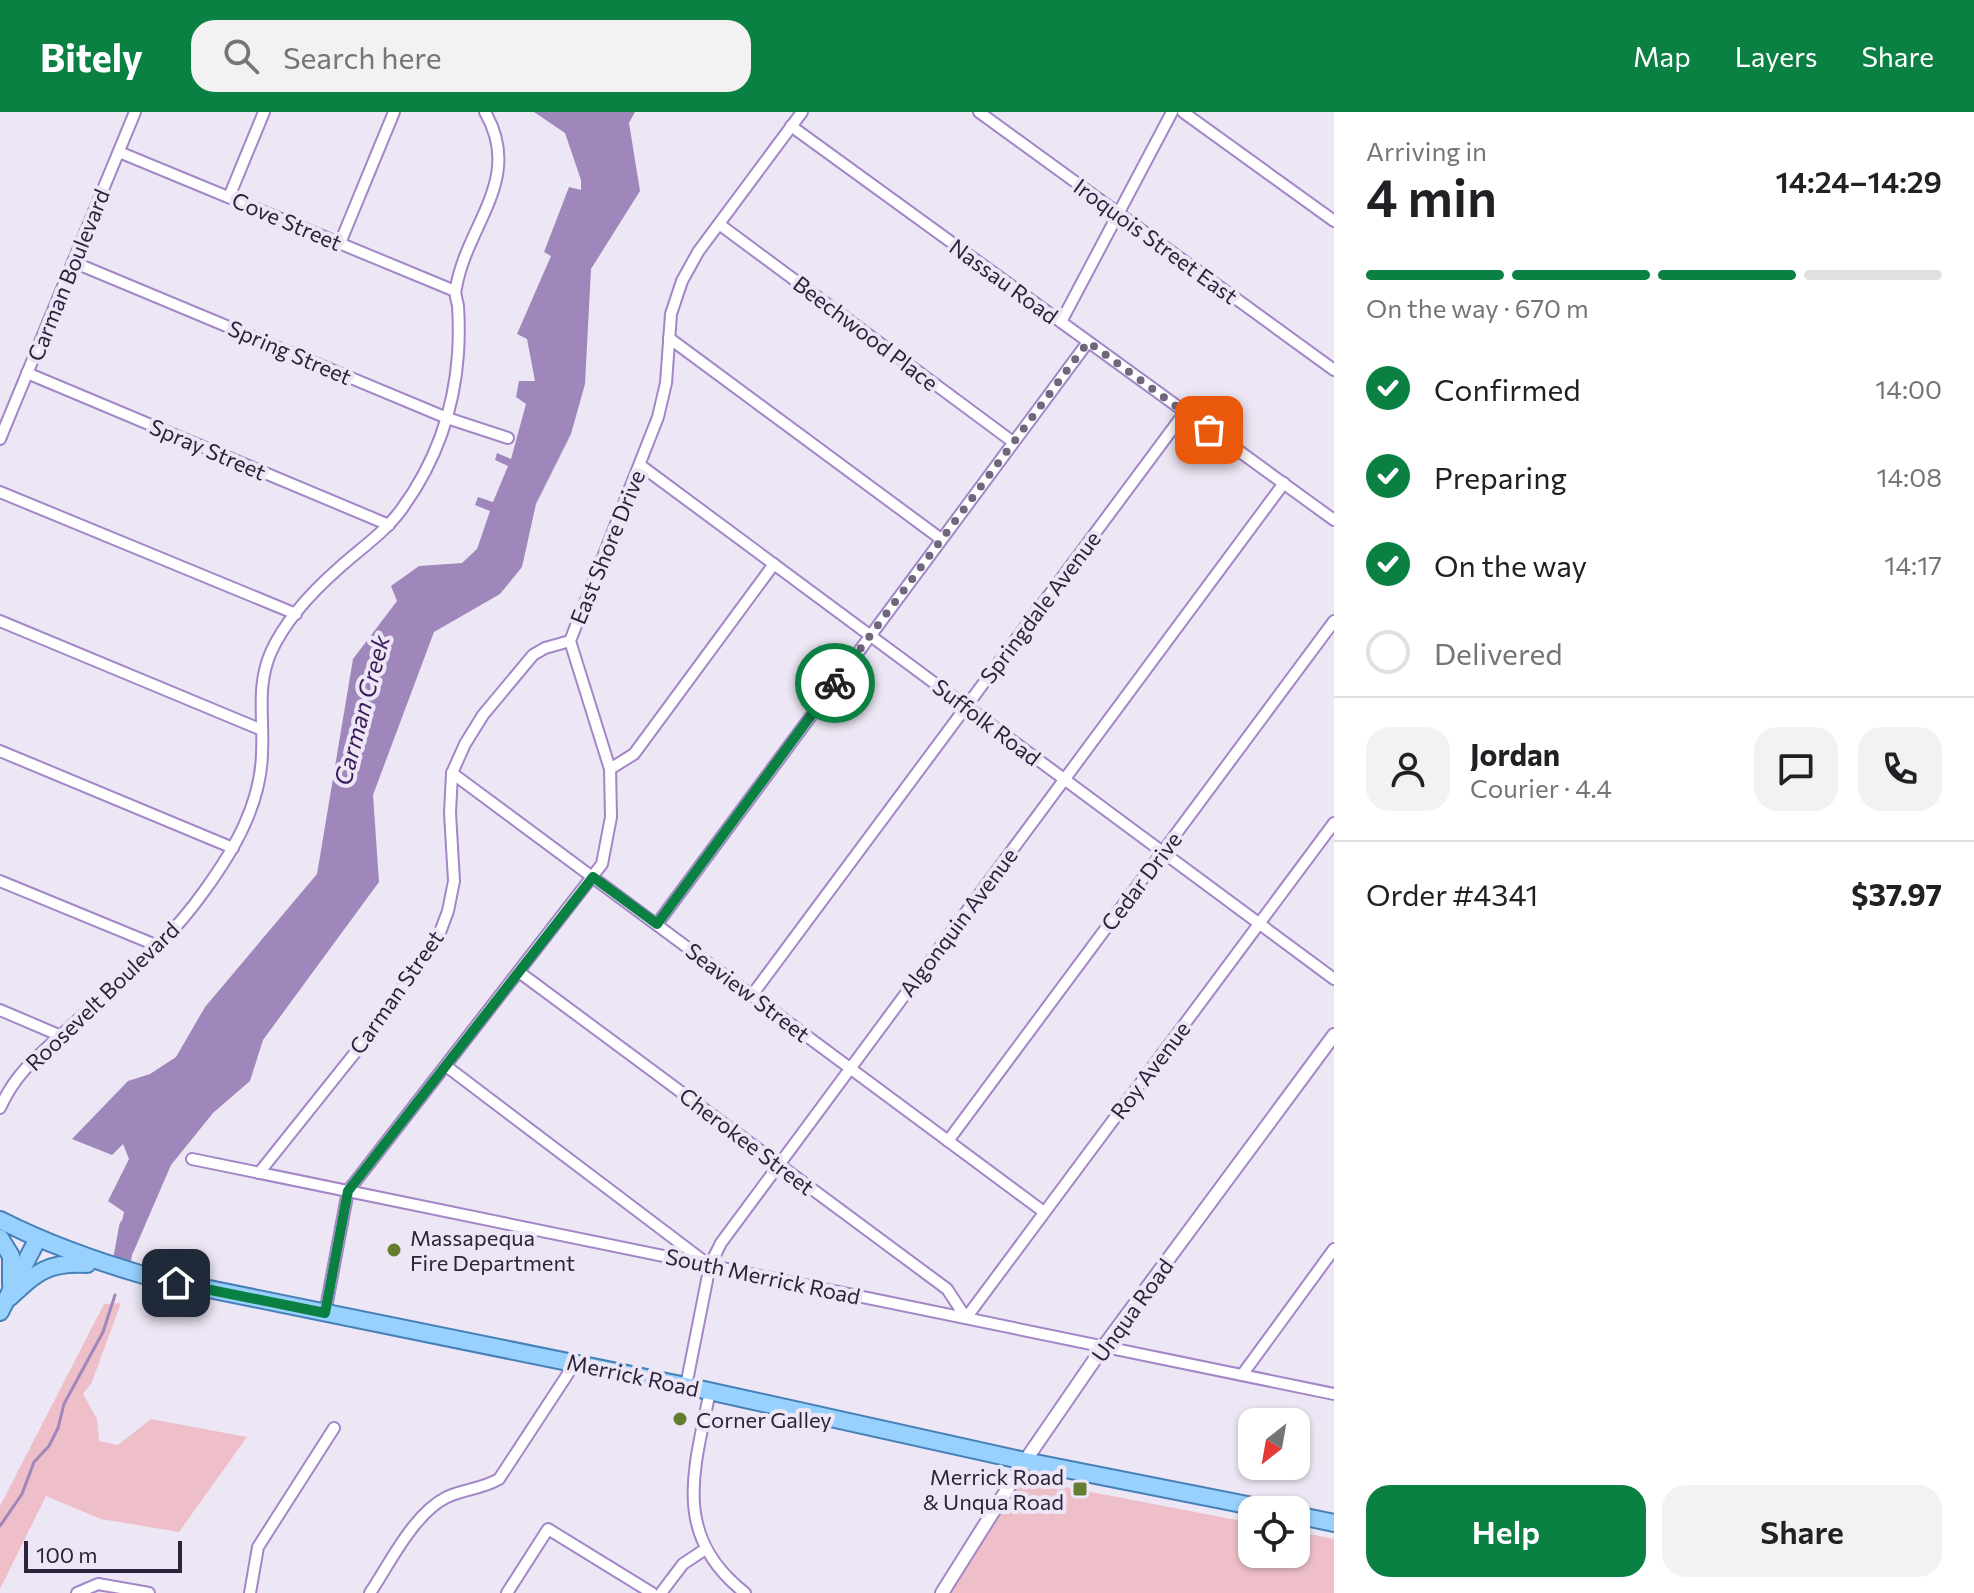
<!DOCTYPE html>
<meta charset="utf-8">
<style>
:root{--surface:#fff;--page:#f2f2f2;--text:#202124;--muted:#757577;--line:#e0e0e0;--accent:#0b8043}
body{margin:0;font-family:Commissioner,sans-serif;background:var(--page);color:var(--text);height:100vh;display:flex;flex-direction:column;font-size:30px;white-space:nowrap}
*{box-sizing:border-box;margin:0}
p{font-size:26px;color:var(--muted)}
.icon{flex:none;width:44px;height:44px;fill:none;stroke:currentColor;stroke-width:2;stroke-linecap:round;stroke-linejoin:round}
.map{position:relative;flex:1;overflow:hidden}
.drawer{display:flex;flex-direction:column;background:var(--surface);width:640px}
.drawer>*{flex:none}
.needle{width:52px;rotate:211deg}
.controls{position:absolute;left:1238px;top:1296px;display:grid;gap:16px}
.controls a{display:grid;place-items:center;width:72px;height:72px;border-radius:16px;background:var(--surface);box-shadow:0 2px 6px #0004;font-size:40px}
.scale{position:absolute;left:24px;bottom:20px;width:158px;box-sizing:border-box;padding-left:8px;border:4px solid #2e223c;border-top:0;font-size:22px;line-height:28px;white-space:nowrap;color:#2e223c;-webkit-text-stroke:6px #ede7f5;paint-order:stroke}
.pin{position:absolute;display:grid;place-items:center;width:68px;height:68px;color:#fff;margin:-34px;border-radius:16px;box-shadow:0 4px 12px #0006}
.courier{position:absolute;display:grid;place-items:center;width:80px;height:80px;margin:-40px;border:6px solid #0b8043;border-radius:50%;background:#fff;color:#222;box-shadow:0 2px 10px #0007}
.head em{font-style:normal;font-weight:600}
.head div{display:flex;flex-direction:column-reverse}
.head{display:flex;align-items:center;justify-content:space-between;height:136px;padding:0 32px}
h1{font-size:52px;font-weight:600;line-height:60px}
.bar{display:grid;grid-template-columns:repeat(4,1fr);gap:12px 8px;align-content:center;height:96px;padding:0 32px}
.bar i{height:10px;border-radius:6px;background:var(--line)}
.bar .selected{background:var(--accent)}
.bar p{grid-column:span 4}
.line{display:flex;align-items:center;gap:20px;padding:0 32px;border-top:2px solid var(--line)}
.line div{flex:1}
.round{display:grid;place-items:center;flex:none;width:84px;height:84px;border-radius:24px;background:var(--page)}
ol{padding:0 32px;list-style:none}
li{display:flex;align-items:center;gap:24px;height:88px}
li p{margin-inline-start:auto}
li .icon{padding:8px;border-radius:50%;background:var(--accent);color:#fff;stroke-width:4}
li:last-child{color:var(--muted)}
li i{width:44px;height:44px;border:4px solid var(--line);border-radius:50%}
.action{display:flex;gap:16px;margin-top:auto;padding:16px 32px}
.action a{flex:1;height:92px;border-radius:24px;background:var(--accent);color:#fff;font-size:32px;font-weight:600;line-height:92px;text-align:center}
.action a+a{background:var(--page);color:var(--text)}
header{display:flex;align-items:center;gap:48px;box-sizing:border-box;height:112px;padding:0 40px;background:var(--accent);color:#fff}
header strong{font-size:38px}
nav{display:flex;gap:44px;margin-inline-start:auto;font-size:28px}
.search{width:560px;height:72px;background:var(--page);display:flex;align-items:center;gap:20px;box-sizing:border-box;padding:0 28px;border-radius:24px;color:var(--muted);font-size:30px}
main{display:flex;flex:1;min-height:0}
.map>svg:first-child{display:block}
</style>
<header>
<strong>Bitely</strong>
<div class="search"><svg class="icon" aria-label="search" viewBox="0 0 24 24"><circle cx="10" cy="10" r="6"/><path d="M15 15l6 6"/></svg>Search here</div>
<nav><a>Map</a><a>Layers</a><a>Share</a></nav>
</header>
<main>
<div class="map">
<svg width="1334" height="1481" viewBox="0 0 1334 1481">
<rect width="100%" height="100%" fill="#ede7f5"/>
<g fill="#efbfc9">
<path d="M121 1191 92 1270 83 1282 97 1307 99 1329 118 1333 151 1307 247 1325 179 1420 101 1407 46 1384 0 1477V1394L104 1192Z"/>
<path d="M1019 1366 1252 1411V1442H1296V1419L1334 1427V1481H947Z"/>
</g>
<path fill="#9f87bc" d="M534 0H635L629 11 640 79 591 157 585 272 571 322 536 392 522 455 500 482 434 520 373 683 379 770 263 928 250 969 213 1001 171 1053 133 1141 117 1135 124 1100 108 1089 129 1047 123 1032 112 1043 72 1027 128 969 150 962 176 945 205 895 317 762 353 547 397 489 391 474 419 454 462 451 477 437 490 399 475 393 478 385 493 390 508 354 495 348 497 341 511 347 526 292 516 285 519 269H535L527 227 517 222 551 144 544 140 569 75 581 78V68L565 21Z"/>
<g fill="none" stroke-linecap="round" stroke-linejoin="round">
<path stroke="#9f87bc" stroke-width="3" d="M0 1414 22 1382 34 1350 49 1334 58 1316 64 1292 103 1220 115 1183"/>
<path stroke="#9f87bc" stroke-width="18" d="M122 1148 128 1115"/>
<g stroke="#a486c8" stroke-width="14">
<g id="minor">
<path d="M979 0 1334 258"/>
<path d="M1183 0 1334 109"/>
<path d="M791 14 1334 408"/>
<path d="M119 40 455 179"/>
<path d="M229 85 264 0"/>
<path d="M719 112 1013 330"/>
<path d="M340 131 394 0"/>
<path d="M73 150 447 306 508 326"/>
<path d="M1061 210 1172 0"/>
<path d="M669 226 941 427"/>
<path d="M27 261 389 413"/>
<path d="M0 327 135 0"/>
<path d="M640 353 1334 867"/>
<path d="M0 380 296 502"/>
<path d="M0 509 262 618"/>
<path d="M0 639 233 736"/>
<path d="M610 657 634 642 774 452"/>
<path d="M452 661 1044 1100"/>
<path d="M0 769 158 834"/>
<path d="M657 812 1088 230"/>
<path d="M519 860 947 1177 966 1206 1334 711"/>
<path d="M752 883 1185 300"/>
<path d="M0 898 61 924"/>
<path d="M446 954 705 1150"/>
<path d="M0 996C17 958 41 942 70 915 117 872 168 831 205 778 234 738 261 692 262 641 264 606 256 574 271 540 285 509 314 478 339 456 360 437 384 421 401 398 434 353 454 299 458 242 459 227 459 209 458 194 457 188 454 182 456 176 467 112 524 67 485 0"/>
<path d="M948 1029 1334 509"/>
<path d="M192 1047 1334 1282"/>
<path d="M259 1061 370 922 439 823 448 799 454 769 450 701 452 661 465 632 483 603 533 543 545 536 570 529"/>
<path d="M325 1201 348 1079 602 752 611 705 610 657 570 529 658 305 666 271 671 202 682 169 698 140 802 0"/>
<path d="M1242 1263 1334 1137"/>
<path d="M686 1274 710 1153 721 1131 1284 371"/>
<path d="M710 1279C694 1358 671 1423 745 1481"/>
<path d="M77 1481 98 1472 149 1481"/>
<path d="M250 1481 258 1435 334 1316"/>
<path d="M370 1481C390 1451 414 1401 447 1385 464 1377 482 1377 499 1367L575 1251"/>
<path d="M507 1481 548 1417 652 1481"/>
<path d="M661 1481 683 1452 704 1438"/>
</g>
</g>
<g stroke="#a486c8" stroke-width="16">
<path id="tertiary" d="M942 1481 1025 1349 1104 1234 1334 923"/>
</g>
<g stroke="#4780b8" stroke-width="20">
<g id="primary">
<path d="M0 1108C49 1133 98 1150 150 1165L686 1274 1025 1349 1272 1398"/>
<path d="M0 1126 11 1144V1173"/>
<path d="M9 1186C37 1160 47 1150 87 1152"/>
<path d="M0 1200 37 1128"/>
<path d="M1296 1403 1334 1411"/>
</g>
</g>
<use href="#minor" stroke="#fff" stroke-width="10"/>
<use href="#tertiary" stroke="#fff" stroke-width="12"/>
<use href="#primary" stroke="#98d1fd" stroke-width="16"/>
</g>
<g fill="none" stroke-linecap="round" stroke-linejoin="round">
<path stroke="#71677d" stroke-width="8" stroke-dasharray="0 14.4" d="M835 571 1088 230 1209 318"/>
<path stroke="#0b8043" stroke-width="10" d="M176 1171 325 1201 348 1079 593 765 657 812 835 571"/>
</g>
<g fill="#657d30" stroke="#ede7f5" stroke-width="3">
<circle cx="394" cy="1138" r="8"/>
<circle cx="680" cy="1307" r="8"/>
<rect x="1072" y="1369" width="16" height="16" rx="4"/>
</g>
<g text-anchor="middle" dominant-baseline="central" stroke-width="8" stroke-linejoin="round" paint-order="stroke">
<g font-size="22" fill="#2e223c" stroke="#ede7f5">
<text transform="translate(287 109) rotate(23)">Cove Street</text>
<text transform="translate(1156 129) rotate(36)">Iroquois Street East</text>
<text transform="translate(68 163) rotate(-68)">Carman Boulevard</text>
<text transform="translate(1004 169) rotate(36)">Nassau Road</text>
<text transform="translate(866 221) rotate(37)">Beechwood Place</text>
<text transform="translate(290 240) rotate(23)">Spring Street</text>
<text transform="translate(208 337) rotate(23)">Spray Street</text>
<text transform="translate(607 435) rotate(-68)">East Shore Drive</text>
<text transform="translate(1040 495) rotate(-53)">Springdale Avenue</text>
<text transform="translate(987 610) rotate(37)">Suffolk Road</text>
<text transform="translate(1141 769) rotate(-53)">Cedar Drive</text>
<text transform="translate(958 810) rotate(-53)">Algonquin Avenue</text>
<text transform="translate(396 880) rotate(-55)">Carman Street</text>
<text transform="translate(748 880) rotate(37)">Seaview Street</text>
<text transform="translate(102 884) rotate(-44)">Roosevelt Boulevard</text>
<text transform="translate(1150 958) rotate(-53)">Roy Avenue</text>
<text transform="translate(747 1029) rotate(37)">Cherokee Street</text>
<text transform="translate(763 1164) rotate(12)">South Merrick Road</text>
<text transform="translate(1132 1198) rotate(-54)">Unqua Road</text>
<text transform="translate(633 1263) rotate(12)">Merrick Road</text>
</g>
<g font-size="22" fill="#2e223c" stroke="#ede7f5" text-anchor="start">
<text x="410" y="1125">Massapequa<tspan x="410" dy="25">Fire Department</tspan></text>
<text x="696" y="1307">Corner Galley</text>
<text x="1064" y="1364" text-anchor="end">Merrick Road<tspan x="1064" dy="25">&amp; Unqua Road</tspan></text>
</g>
<g font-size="24" font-style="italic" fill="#3b195a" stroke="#ede7f5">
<text transform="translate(361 598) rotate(-75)">Carman Creek</text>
</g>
</g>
</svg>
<div class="controls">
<a><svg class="needle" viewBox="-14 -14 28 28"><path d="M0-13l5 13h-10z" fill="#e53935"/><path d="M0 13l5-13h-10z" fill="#757577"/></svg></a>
<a><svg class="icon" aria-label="locate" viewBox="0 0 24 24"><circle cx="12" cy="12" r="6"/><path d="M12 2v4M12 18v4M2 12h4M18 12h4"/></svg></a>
</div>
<div class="scale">100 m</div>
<div class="pin" style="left:1209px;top:318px;background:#ea580c"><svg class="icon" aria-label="bag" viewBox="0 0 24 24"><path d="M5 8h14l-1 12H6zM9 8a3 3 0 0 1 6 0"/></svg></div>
<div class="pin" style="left:176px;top:1171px;background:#1f2937"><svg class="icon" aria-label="home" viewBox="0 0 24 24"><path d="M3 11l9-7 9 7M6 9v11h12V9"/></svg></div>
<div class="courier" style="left:835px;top:571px"><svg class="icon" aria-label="bike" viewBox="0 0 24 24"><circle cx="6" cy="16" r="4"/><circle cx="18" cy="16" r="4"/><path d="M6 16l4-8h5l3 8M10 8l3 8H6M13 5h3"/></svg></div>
</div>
<section class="drawer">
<div class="head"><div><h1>4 min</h1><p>Arriving in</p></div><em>14:24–14:29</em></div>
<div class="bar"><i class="selected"></i><i class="selected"></i><i class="selected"></i><i></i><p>On the way · 670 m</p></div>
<ol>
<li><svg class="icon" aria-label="check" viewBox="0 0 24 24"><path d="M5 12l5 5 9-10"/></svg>Confirmed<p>14:00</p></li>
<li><svg class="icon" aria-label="check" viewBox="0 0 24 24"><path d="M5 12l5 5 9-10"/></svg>Preparing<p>14:08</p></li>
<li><svg class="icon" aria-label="check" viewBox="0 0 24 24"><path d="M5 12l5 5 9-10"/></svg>On the way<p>14:17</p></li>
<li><i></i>Delivered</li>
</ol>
<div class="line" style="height:144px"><a class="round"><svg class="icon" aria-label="person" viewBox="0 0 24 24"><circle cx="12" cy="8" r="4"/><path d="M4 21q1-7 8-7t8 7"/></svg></a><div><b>Jordan</b><p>Courier · 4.4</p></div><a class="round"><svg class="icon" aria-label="chat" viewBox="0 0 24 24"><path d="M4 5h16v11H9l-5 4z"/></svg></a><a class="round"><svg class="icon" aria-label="phone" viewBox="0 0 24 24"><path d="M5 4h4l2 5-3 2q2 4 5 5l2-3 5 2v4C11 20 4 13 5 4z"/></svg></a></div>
<div class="line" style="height:104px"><div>Order #4341</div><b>$37.97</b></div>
<div class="action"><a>Help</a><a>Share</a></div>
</section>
</main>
